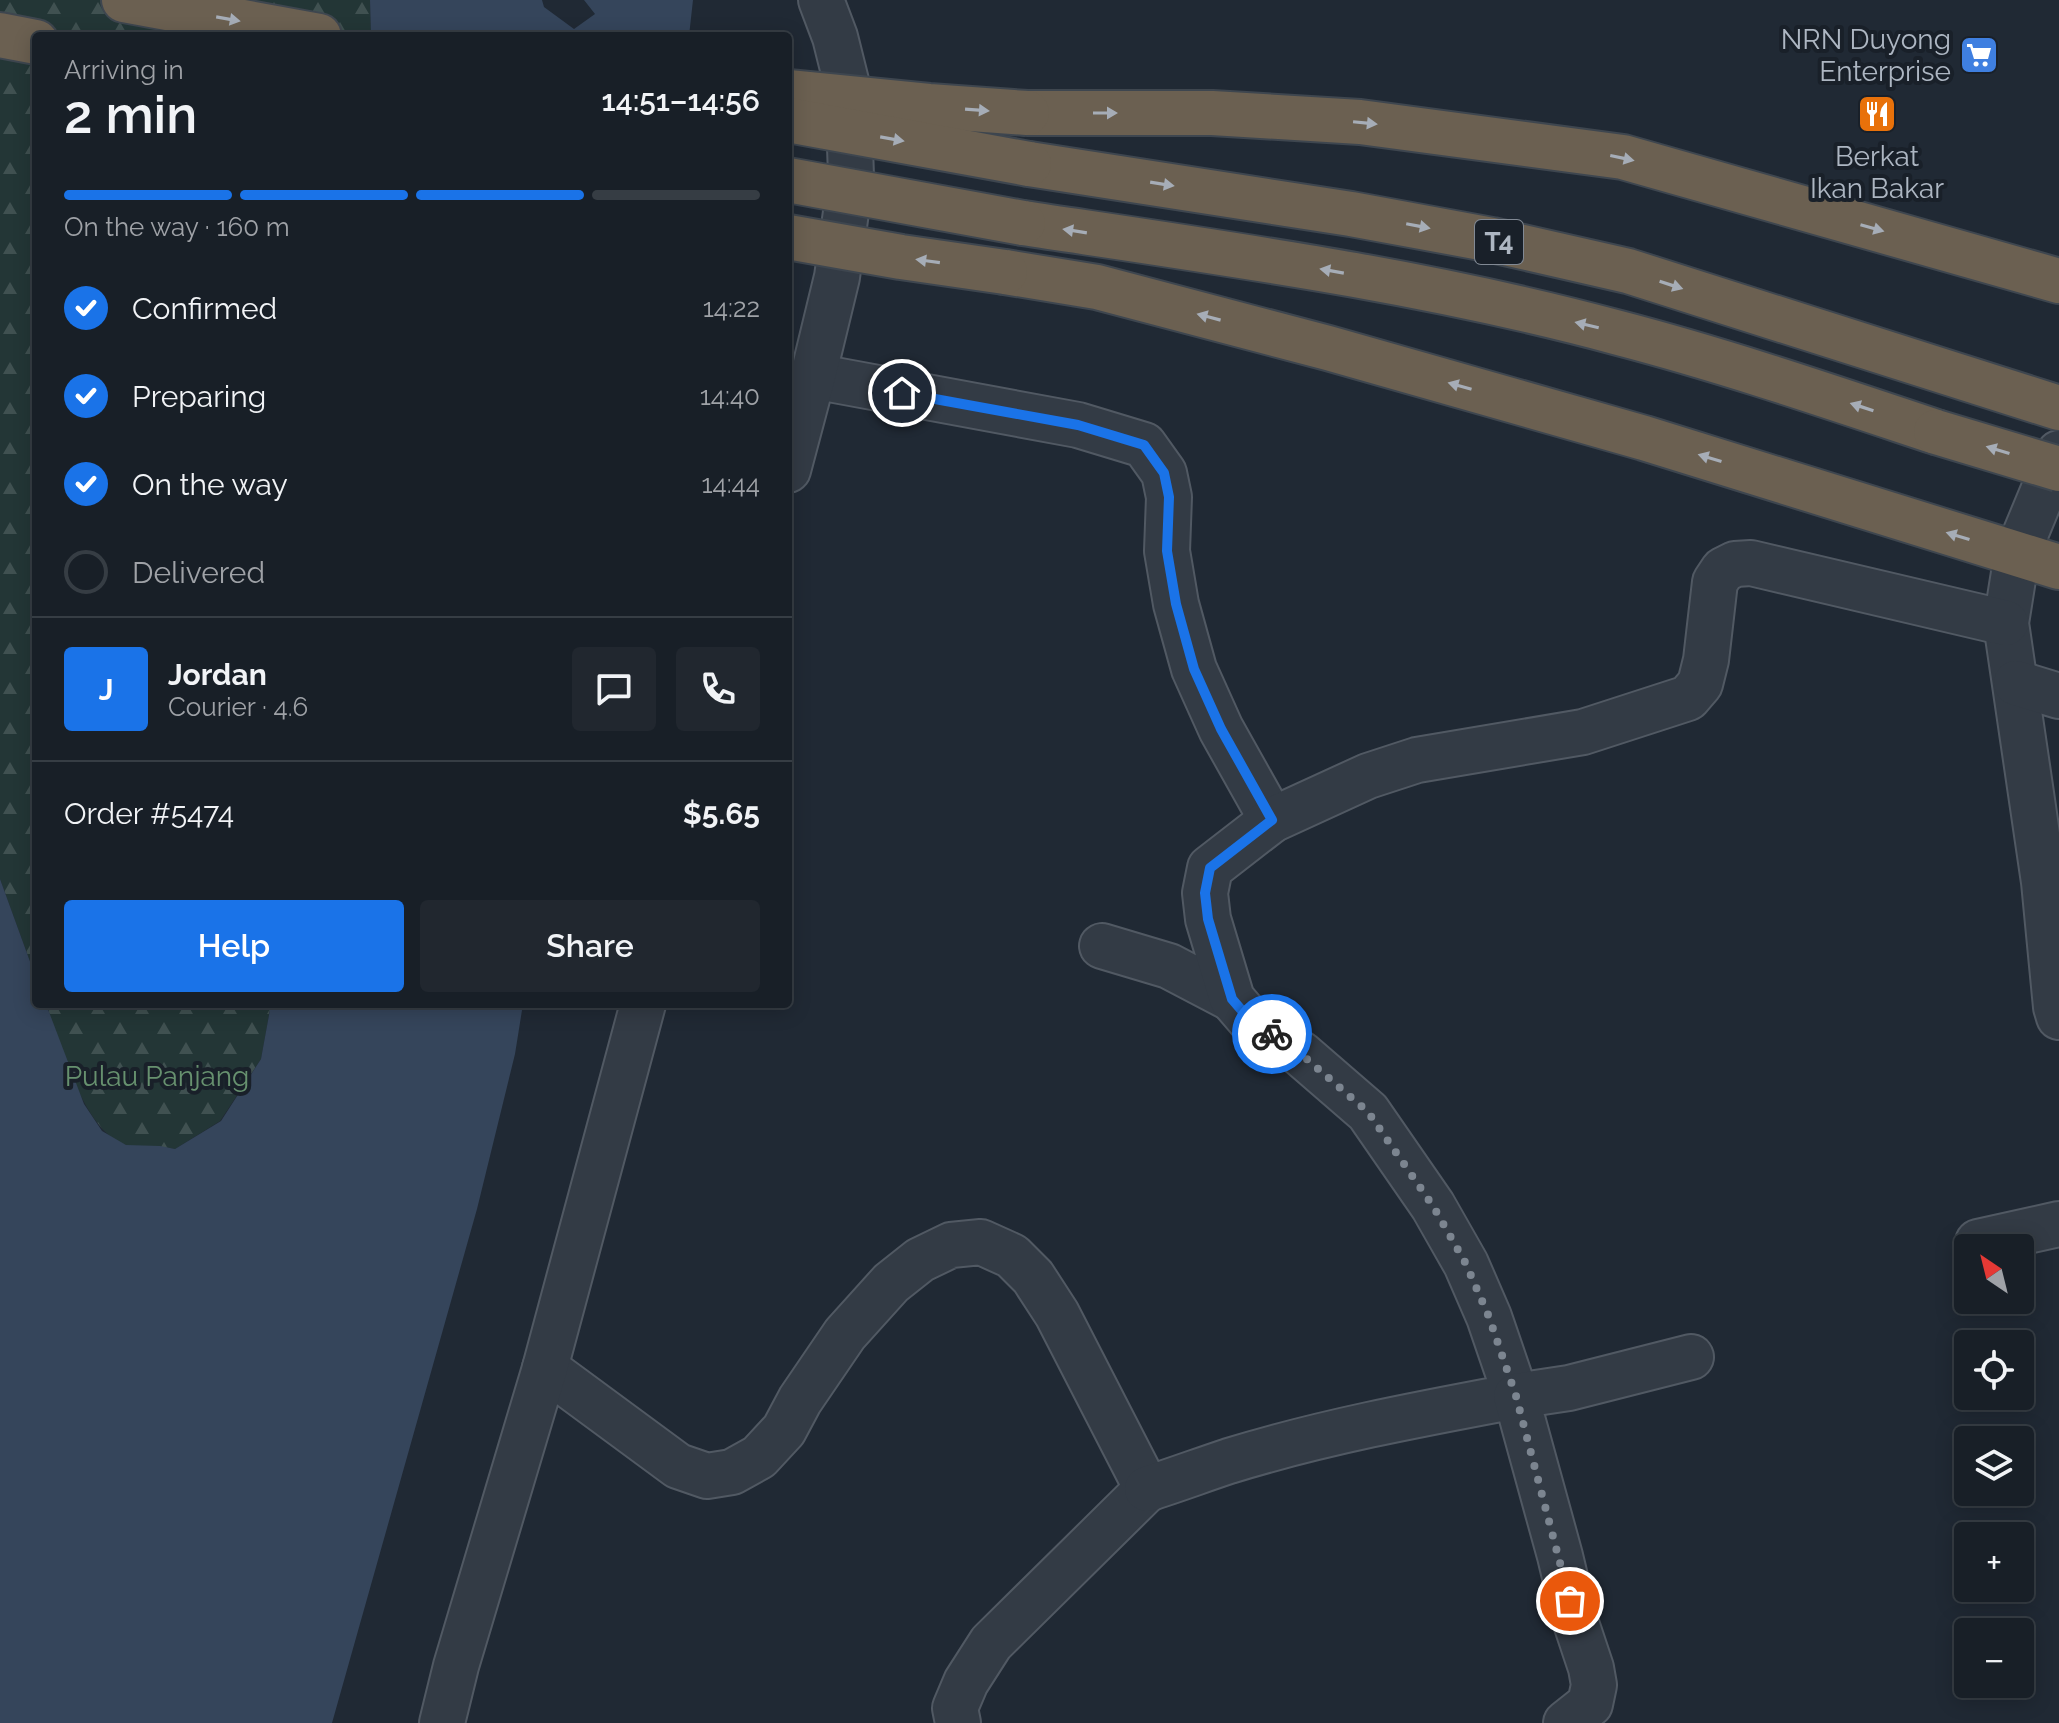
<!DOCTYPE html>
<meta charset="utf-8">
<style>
:root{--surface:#181f27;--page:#21272f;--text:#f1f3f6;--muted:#9fa2a7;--line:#363d44;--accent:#1a73e8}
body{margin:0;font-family:Raleway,sans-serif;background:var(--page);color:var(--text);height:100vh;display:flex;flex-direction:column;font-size:30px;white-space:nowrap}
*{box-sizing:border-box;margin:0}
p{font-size:26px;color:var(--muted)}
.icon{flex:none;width:44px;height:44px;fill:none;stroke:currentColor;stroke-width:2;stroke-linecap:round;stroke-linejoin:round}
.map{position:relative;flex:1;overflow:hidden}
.panel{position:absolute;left:32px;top:32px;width:760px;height:976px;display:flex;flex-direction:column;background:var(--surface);border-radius:8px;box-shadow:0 4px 20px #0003,0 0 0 2px var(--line)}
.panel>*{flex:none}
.needle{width:52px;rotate:325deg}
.tools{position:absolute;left:1954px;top:1234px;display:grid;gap:16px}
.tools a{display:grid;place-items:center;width:80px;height:80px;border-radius:8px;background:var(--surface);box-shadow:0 4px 20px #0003,0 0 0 2px var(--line);font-size:40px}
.pin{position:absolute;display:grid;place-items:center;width:68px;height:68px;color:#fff;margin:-34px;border:4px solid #fff;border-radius:50%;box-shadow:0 2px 8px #0007}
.courier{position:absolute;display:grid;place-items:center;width:80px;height:80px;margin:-40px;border:6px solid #1a73e8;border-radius:50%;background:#fff;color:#222;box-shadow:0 2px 10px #0007}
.head em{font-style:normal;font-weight:600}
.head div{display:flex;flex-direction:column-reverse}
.head{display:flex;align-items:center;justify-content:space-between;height:136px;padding:0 32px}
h1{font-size:52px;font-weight:600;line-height:60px}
.bar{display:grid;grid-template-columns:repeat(4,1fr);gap:12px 8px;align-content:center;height:96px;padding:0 32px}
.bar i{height:10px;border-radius:6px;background:var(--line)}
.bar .on{background:var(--accent)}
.bar p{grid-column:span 4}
.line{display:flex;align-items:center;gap:20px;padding:0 32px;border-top:2px solid var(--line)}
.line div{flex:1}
.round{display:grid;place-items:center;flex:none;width:84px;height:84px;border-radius:8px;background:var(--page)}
ol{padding:0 32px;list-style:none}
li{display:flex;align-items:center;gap:24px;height:88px}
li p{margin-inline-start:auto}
li .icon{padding:8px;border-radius:50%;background:var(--accent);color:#fff;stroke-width:4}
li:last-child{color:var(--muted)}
li i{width:44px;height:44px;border:4px solid var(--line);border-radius:50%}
.primary-button{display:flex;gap:16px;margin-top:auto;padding:16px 32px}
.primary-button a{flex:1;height:92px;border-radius:8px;background:var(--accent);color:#fff;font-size:32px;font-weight:600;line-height:92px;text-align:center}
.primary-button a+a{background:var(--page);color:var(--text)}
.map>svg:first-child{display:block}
</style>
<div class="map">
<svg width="2059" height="1723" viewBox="0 0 2059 1723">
<defs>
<pattern id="forest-firs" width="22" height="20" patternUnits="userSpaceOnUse" patternTransform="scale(2)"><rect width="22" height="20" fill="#233636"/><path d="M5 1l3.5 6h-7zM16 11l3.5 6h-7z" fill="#405151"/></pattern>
</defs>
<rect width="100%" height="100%" fill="#202934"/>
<g fill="url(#forest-firs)">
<path d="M0 0H370L371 36H36V978L0 879Z"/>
<path d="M46 1004H271L261 1059 220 1121 175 1149C161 1146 137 1149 126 1145 83 1131 61 1044 46 1004Z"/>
</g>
<g fill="#35455b">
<path d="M370 0H542L544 7 574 29 595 14 584 0H693L689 36H371Z"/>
<path d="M0 879 36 978V1004H46L84 1104 102 1131 126 1145 160 1146 175 1149 221 1121 261 1059 271 1004H523L515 1054 477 1209 332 1723H0Z"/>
</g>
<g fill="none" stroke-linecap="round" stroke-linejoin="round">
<g stroke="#515963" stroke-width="48">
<g id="minor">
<path d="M813 376 1078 425 1144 445 1164 473 1169 497 1167 551 1176 604 1194 669 1221 729 1272 820"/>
<path d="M2059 453 2017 554 2006 623 2044 882 2056 1007 2059 1017"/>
<path d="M788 470 813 376 837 277 851 176 848 89 835 37 821 0"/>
<path d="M2016 683 2059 696"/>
<path d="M1102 946 1169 966 1232 999"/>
<path d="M1978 1242 2059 1224"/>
<path d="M545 1368 678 1466 707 1476 732 1472 759 1457 784 1430 800 1400 845 1334 891 1283 920 1260 951 1245 981 1242 1012 1256 1033 1277 1057 1314 1147 1489 991 1643 966 1682 955 1708 958 1723"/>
<path d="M1147 1489C1175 1480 1202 1470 1229 1461 1323 1432 1420 1414 1516 1396L1489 1317 1466 1264 1433 1206 1368 1112 1301 1054 1250 1020 1232 999 1208 919 1205 893 1210 868 1272 820 1368 776 1417 760 1583 732 1688 698 1700 684 1706 660 1715 582 1723 570 1735 564 1751 563 2006 623"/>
<path d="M442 1723 456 1666 545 1368 643 1004"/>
<path d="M1566 1723 1590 1704 1594 1685 1591 1668 1576 1623 1560 1556 1516 1396 1569 1388 1691 1357"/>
</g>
</g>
<g stroke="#3e464f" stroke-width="48">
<g id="highway">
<path d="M124 0 319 36"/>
<path d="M0 35 36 42"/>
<path d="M1027 113H1212L1360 122 1623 157 2059 281"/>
<path d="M1029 164 1351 214 1492 240 1628 271 2059 408"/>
<path d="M1023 223C1223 253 1424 280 1619 333 1726 361 1831 397 1936 432"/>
<path d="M1005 272 1097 287 1328 348 1644 438 2059 567"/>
</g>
</g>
<use href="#minor" stroke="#333b45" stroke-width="44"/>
<use href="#highway" stroke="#6b6051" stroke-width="44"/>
<g stroke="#3e464f" stroke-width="48" stroke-linecap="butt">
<g id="highway-bridge">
<path d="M788 92 929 106 1027 113"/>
<path d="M788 120 1029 164"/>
<path d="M788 180 1023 223"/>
<path d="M788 237 901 257 1005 272"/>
<path d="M1936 432 2059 469"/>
</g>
</g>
<use href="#highway-bridge" stroke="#6b6051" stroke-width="44"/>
</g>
<defs><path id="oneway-solid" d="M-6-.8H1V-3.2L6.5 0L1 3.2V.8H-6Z" transform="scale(2)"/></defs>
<g fill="#a6adb7">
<use href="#oneway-solid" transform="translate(228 19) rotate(10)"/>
<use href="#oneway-solid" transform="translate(977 110) rotate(4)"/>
<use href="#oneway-solid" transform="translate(1105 113)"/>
<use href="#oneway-solid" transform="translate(1365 123) rotate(6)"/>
<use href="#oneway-solid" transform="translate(892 139) rotate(10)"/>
<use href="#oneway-solid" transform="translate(1622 158) rotate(12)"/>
<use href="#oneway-solid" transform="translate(1162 184) rotate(9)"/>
<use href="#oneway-solid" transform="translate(1418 226) rotate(11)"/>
<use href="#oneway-solid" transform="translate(1872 228) rotate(16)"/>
<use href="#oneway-solid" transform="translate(1075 231) rotate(-171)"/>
<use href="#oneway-solid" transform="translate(928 261) rotate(-172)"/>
<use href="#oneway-solid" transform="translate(1332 271) rotate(-170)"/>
<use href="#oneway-solid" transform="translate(1671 285) rotate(18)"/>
<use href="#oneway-solid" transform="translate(1209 317) rotate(-165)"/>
<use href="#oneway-solid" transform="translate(1587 325) rotate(-167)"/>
<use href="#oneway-solid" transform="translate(1460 386) rotate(-164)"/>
<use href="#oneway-solid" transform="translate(1862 407) rotate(-162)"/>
<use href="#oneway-solid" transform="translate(1998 450) rotate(-163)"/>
<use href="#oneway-solid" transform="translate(1710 458) rotate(-163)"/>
<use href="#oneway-solid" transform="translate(1958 536) rotate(-163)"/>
</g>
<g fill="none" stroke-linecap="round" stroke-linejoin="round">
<path stroke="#7c8590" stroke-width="8" stroke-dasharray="0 14.4" d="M1272 1034 1301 1054 1368 1112 1433 1206 1466 1264 1489 1317 1516 1396 1570 1601"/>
<path stroke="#1a73e8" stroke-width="10" d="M902 393 1078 425 1144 445 1164 473 1169 497 1167 551 1176 604 1194 669 1221 729 1272 820 1210 868 1205 893 1208 919 1232 999 1250 1020 1272 1034"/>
</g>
<defs>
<g id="supermarket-square" transform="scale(2)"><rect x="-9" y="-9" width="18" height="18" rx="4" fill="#3f7fe0" stroke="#192029"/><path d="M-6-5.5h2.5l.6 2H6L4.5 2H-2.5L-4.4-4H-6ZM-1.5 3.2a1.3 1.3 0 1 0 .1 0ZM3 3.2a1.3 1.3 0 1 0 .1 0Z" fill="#fff"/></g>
<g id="restaurant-square" transform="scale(2)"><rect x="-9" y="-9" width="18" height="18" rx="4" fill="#e8710a" stroke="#192029"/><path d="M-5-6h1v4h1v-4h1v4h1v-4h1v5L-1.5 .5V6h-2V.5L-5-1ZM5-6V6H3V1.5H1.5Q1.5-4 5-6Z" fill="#fff"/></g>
</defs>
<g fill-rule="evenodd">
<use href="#supermarket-square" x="1979" y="55"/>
<use href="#restaurant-square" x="1877" y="114"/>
</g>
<g text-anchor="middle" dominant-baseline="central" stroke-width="8" stroke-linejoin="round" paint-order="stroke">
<rect fill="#192029" stroke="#818994" stroke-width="2" x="1475" y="220" width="48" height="44" rx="6"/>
<g font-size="26" font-weight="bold" fill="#adb6c2">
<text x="1499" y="242">T4</text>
</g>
<g font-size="28" fill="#adb6c2" stroke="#192029" text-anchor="end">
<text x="1951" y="39">NRN Duyong<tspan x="1951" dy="32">Enterprise</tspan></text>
<text x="1877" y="156" text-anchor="middle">Berkat<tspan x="1877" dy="32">Ikan Bakar</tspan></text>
</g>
<g font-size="28" fill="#67916f" stroke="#192029">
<text x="157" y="1076">Pulau Panjang</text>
</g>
</g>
</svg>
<div class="tools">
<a><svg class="needle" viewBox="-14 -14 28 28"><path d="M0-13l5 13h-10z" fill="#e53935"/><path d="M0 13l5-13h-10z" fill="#9fa2a7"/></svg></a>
<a><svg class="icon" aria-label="locate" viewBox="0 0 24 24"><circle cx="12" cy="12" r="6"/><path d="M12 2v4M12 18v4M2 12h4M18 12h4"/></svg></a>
<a><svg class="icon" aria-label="layers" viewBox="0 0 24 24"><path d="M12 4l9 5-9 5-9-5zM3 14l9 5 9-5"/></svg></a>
<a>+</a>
<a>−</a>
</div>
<div class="pin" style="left:1570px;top:1601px;background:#ea580c"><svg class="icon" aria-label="bag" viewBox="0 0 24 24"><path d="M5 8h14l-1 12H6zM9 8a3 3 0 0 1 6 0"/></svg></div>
<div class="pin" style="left:902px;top:393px;background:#1f2937"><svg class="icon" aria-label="home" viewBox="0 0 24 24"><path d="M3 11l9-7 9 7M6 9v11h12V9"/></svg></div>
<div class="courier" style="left:1272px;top:1034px"><svg class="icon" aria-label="bike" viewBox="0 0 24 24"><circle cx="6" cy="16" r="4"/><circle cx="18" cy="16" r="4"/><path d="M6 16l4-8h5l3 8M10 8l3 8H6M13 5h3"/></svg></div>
<section class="panel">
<div class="head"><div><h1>2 min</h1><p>Arriving in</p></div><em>14:51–14:56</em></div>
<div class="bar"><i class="on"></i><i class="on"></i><i class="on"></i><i></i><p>On the way · 160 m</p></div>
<ol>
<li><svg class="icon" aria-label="check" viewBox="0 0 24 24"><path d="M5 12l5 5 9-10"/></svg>Confirmed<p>14:22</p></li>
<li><svg class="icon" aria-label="check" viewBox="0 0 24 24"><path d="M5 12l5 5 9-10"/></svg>Preparing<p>14:40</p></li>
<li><svg class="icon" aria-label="check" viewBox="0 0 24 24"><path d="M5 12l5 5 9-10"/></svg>On the way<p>14:44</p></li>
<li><i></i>Delivered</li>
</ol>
<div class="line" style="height:144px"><b class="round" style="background:var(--accent);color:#fff">J</b><div><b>Jordan</b><p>Courier · 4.6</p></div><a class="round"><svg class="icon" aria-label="chat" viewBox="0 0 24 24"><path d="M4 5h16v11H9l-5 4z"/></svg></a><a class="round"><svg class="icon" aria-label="phone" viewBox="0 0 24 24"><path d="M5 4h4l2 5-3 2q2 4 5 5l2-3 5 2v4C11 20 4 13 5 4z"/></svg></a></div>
<div class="line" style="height:104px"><div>Order #5474</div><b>$5.65</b></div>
<div class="primary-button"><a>Help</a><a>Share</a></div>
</section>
</div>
